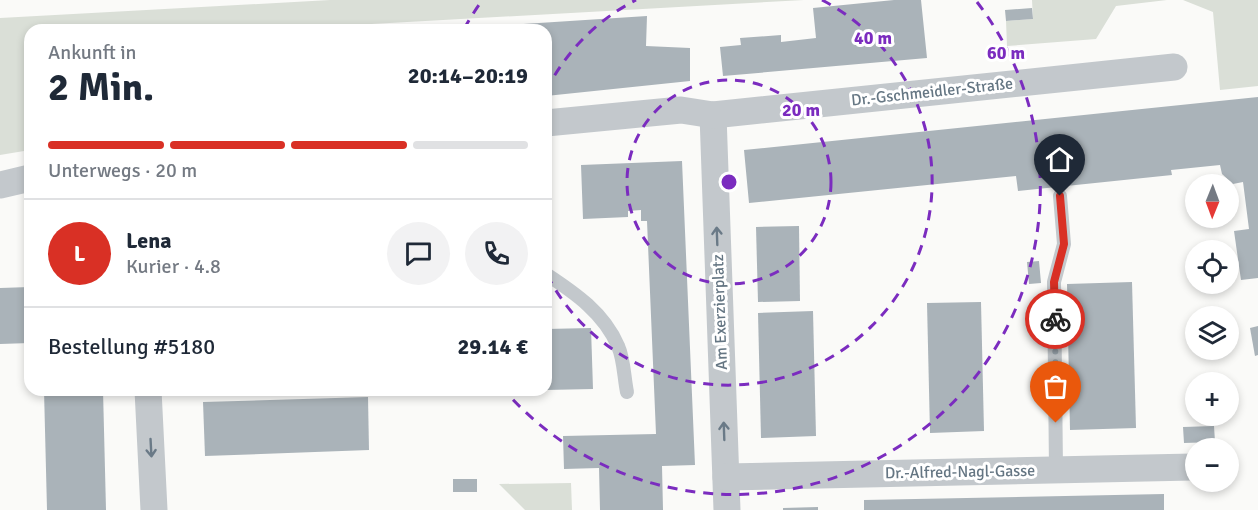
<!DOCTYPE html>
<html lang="de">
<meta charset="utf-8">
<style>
:root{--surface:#fff;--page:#f2f2f3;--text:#1f2937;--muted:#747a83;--line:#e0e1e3;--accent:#d93025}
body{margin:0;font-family:Signika,sans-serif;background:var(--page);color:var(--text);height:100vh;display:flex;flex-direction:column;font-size:22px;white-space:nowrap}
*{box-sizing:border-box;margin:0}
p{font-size:20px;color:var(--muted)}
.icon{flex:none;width:33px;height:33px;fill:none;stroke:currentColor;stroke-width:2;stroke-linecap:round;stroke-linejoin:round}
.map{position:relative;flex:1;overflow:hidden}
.side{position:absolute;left:24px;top:24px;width:528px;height:372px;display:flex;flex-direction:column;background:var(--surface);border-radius:18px;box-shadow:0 3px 9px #0003}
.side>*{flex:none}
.needle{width:39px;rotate:181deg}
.tools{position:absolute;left:1185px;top:174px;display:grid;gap:12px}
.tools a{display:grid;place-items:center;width:54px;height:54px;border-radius:50%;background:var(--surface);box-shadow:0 3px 9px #0003;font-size:30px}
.pin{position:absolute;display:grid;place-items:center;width:51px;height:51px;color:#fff;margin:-62px -26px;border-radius:50% 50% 50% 0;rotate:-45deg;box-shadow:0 0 6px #0007}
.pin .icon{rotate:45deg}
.courier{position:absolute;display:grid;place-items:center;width:60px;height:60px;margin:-30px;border:4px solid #d93025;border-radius:50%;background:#fff;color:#222;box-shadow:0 2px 8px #0007}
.headline em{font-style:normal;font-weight:700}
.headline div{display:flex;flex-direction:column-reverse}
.headline{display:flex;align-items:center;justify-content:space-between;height:102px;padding:0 24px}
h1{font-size:39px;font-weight:700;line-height:45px}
.bar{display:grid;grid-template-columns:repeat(4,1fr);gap:9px 6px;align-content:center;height:72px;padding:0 24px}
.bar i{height:8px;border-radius:4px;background:var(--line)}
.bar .current{background:var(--accent)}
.bar p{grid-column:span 4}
.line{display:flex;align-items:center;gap:15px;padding:0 24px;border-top:2px solid var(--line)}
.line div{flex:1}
.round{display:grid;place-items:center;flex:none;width:63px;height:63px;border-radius:32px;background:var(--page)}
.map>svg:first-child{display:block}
</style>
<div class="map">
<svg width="1258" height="510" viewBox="0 0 1258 510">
<rect width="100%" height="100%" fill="#fafaf8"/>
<g fill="#dadfd7">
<path d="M330 0H804L318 27 317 30H30V150L0 155V18Z"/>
<path d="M1032 0H1167L1116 6 1096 39 1007 46 1006 21 1033 19Z"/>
<path d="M1183 0H1258V86L1220 90 1213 12Z"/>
<path d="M571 483 572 510H525L499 484Z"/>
</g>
<g fill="#aab3b9">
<path d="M894 0H921L927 58 723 76 720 47 741 45 740 38 781 35V42L816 38 813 8Z"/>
<path d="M1032 8 1033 19 1006 21 1005 10Z"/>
<path d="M647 16 646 46 690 48V81L546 96V30H478V27Z"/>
<path d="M1258 97V278L1241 280 1234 231 1249 229 1243 182 1233 184 1222 174 1220 165 1171 170 1172 175 1018 191 1016 176 749 203 744 150Z"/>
<path d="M682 161 695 465 662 466 663 510H600L599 468 564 469 563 436 656 434 647 221H641V210L628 211V217L583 219 581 165Z"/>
<path d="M799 226 800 301 758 302 756 227Z"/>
<path d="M1039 261 1041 283 1029 284 1027 262Z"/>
<path d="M1132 282 1136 428 1070 430 1067 284Z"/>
<path d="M30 287V343L0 344V288Z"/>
<path d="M981 302 984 431 930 433 927 303Z"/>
<path d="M813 311 816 436 761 438 758 313Z"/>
<path d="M1258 326V355L1255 356 1250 328Z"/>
<path d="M591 328 593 389 546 390V329Z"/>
<path d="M44 390H103L106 510H47Z"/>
<path d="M386 390H499V392L386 395Z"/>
<path d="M368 397 369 450 205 456 203 402Z"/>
<path d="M1214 426 1215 442 1184 443 1183 427Z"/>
<rect x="453" y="479" width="24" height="13"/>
<path d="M1164 494V510H864V500Z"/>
<path d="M818 507V510H783V508Z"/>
</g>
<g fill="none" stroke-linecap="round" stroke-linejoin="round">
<g stroke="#c3c8cc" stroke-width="14">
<path d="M546 274C575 293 604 313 618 346 624 359 624 378 627 392"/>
<path d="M1056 470 1054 282 1064 244 1060 196"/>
</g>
<g stroke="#c3c8cc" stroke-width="27">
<path d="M713 115 727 510"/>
<path d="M546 123 681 110 713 115 1174 67"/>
<path d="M0 185 30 178"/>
<path d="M148 390 154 510"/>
<path d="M726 477 1193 467"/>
</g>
</g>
<defs><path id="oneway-shaft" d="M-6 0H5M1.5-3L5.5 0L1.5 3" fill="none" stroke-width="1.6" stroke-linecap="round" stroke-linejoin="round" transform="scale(1.5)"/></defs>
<g stroke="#6a7a87">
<use href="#oneway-shaft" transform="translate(717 236) rotate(-92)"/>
<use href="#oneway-shaft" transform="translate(724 431) rotate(-92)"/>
<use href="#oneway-shaft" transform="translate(151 448) rotate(87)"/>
</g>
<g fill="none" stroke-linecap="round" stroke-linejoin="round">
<path stroke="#99a4ac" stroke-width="6" stroke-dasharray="0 10.8" d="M1055 319 1056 423"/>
<path stroke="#d93025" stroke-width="8" d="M1055 319 1054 282 1064 244 1060 196"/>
</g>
<g fill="none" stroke="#7b2cbf" stroke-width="3" stroke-dasharray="10 8">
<circle cx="729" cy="182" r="102"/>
<path d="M546 91A204 204 0 0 1 636 0M822 0A204 204 0 1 1 546 273"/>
<path d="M464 29A306 306 0 0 1 481 2M977 2A306 306 0 0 1 505 391"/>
</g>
<g text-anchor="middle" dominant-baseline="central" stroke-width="6" stroke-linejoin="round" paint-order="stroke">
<g font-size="16" fill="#657683" stroke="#fff">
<text transform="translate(932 92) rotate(-6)">Dr.-Gschmeidler-Straße</text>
<text transform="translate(720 312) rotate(-92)">Am Exerzierplatz</text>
<text transform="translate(960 472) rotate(-1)">Dr.-Alfred-Nagl-Gasse</text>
</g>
</g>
<circle cx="729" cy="182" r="9" fill="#7b2cbf" stroke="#fff" stroke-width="3"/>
<g font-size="18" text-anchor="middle" font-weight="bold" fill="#7b2cbf" stroke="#fff" stroke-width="6" stroke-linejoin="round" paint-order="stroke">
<text x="873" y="44">40 m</text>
<text x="1006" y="59">60 m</text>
<text x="801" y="116">20 m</text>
</g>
</svg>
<div class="tools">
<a><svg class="needle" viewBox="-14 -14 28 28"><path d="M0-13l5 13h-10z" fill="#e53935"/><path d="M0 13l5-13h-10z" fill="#747a83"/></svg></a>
<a><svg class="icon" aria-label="locate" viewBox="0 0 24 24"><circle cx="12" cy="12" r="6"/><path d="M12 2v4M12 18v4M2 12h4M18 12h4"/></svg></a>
<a><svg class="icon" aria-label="layers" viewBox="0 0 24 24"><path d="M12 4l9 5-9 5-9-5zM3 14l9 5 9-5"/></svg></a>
<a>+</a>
<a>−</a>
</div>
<div class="pin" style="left:1056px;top:423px;background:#ea580c"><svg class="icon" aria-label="bag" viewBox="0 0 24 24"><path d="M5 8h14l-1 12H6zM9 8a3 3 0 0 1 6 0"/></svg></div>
<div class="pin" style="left:1060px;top:196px;background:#1f2937"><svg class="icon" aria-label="home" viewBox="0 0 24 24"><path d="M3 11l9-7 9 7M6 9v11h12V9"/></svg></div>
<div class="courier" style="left:1055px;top:319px"><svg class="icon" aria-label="bike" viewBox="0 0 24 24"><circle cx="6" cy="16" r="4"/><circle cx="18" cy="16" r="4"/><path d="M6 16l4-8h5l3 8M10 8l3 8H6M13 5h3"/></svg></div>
<section class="side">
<div class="headline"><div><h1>2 Min.</h1><p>Ankunft in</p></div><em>20:14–20:19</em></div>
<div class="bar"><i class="current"></i><i class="current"></i><i class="current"></i><i></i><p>Unterwegs · 20 m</p></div>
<div class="line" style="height:108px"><b class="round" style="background:var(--accent);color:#fff">L</b><div><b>Lena</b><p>Kurier · 4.8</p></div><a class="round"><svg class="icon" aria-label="chat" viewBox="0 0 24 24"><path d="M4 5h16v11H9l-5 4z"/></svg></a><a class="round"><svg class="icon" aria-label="phone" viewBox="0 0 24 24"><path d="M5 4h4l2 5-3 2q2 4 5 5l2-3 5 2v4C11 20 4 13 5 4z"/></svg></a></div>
<div class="line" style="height:78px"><div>Bestellung #5180</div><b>29.14 €</b></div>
</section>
</div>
